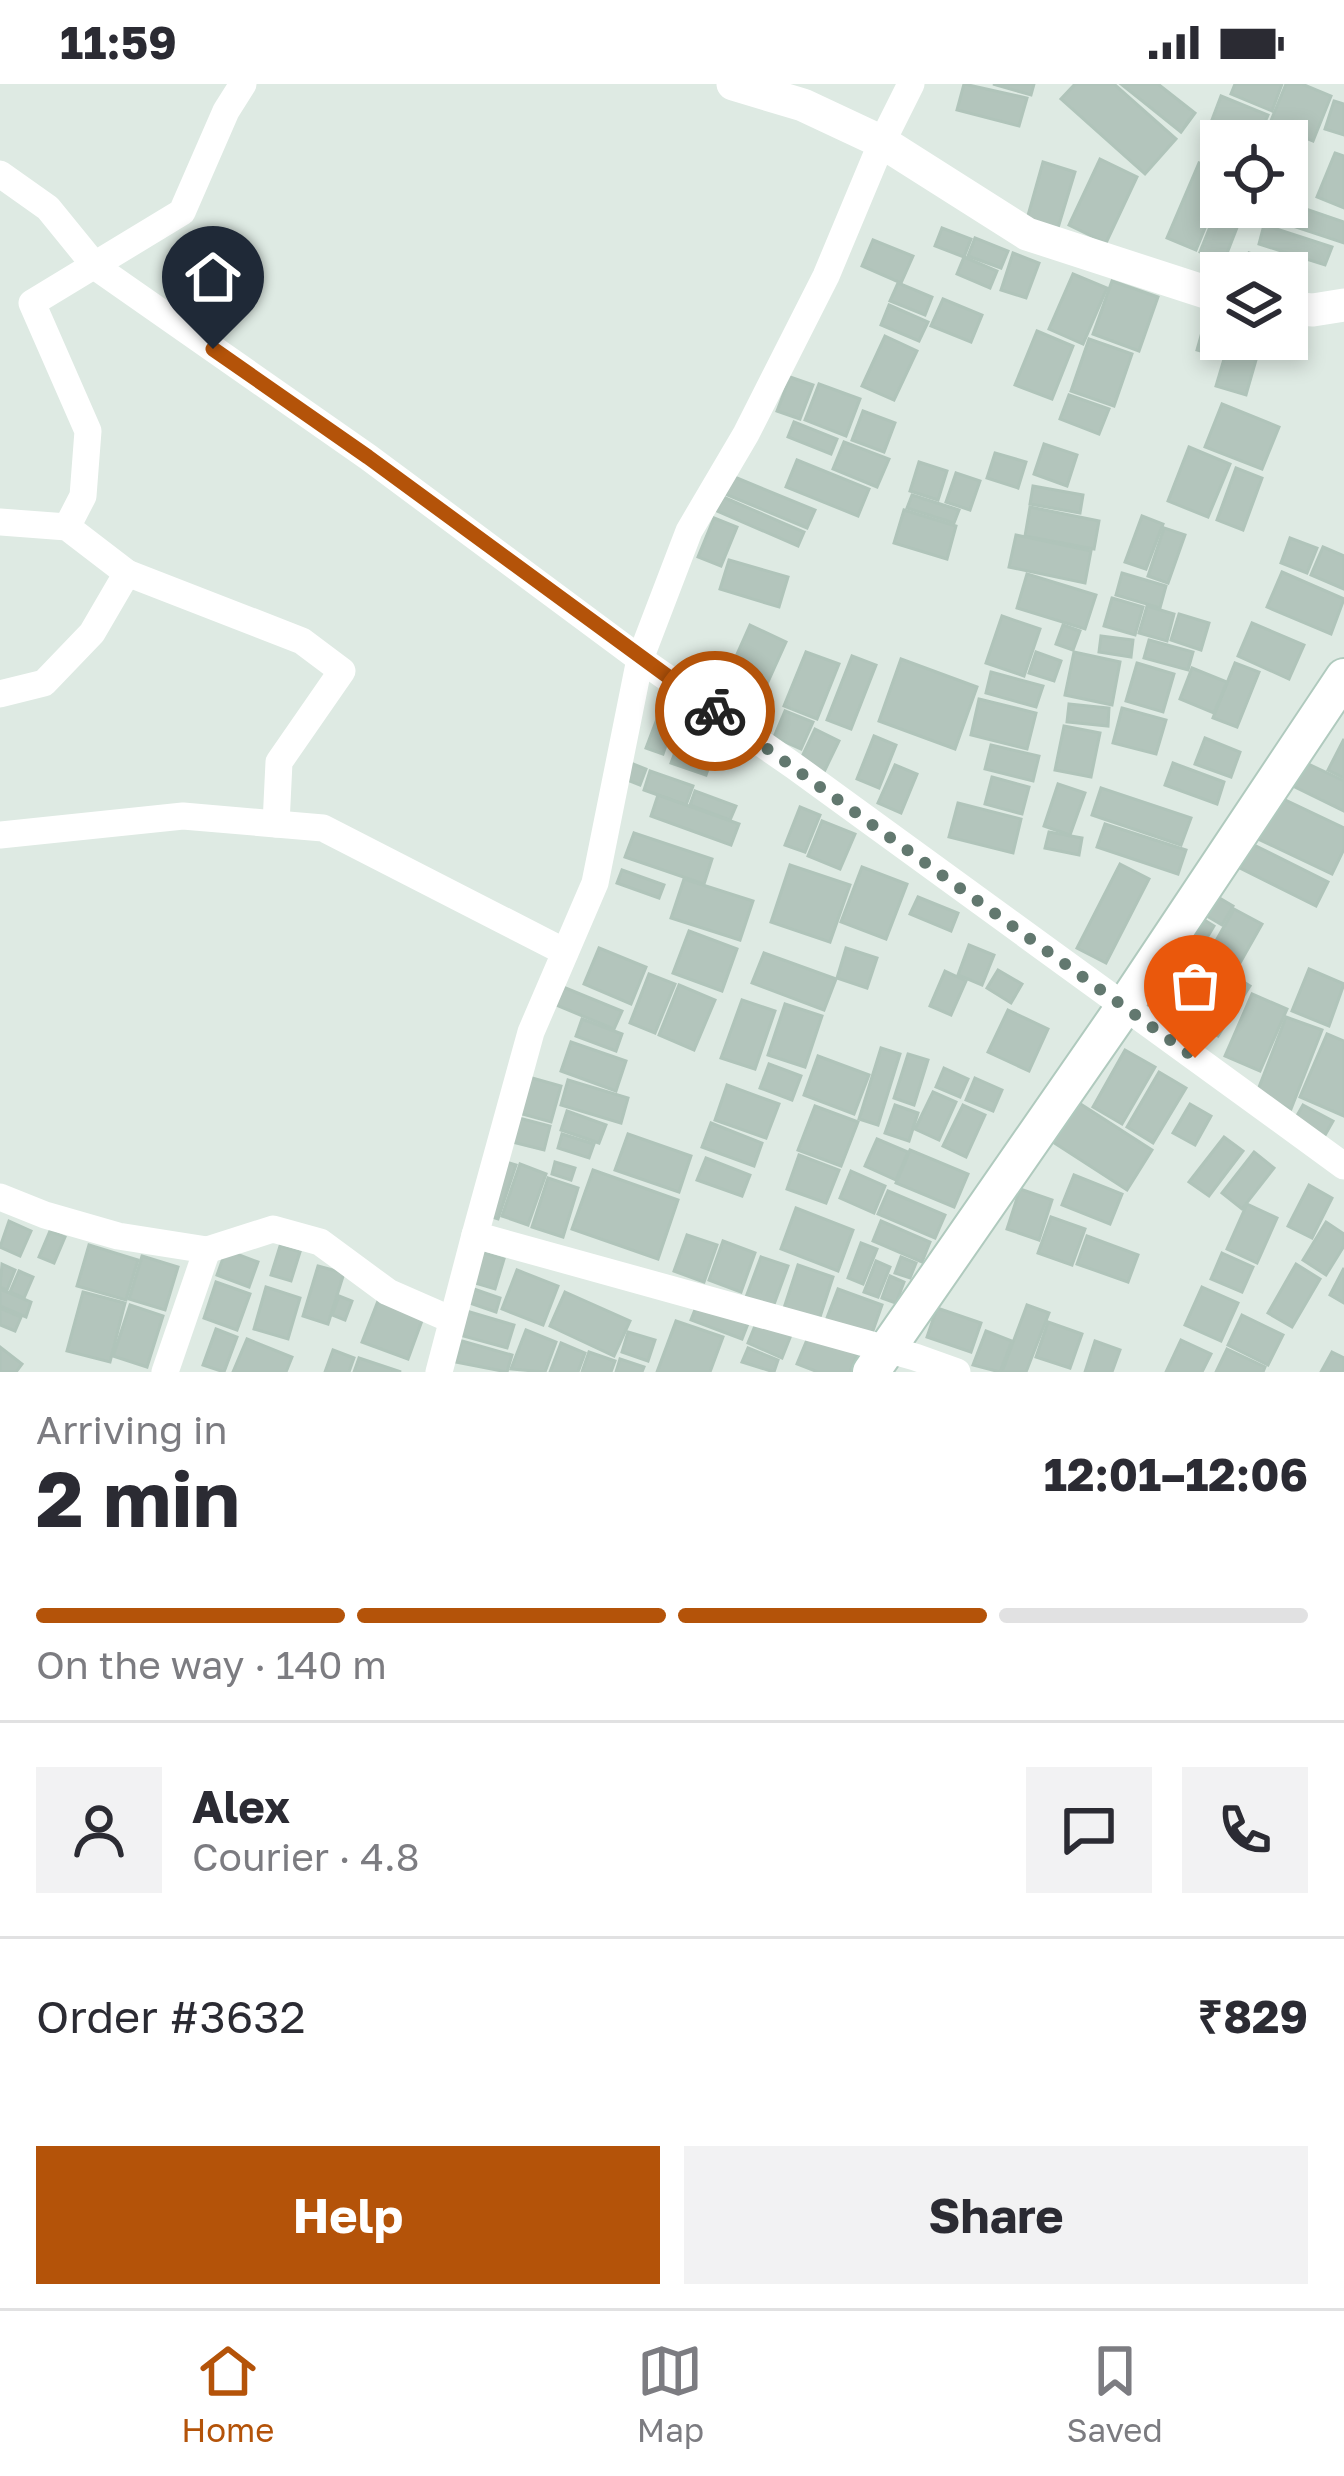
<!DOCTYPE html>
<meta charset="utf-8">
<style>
:root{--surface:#fff;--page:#f2f2f3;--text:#2b2b33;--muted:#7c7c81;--line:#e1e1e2;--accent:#b45309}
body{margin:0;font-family:"Golos Text",sans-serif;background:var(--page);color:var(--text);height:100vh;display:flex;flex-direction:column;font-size:45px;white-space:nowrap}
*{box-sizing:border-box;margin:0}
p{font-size:39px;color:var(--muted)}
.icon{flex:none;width:66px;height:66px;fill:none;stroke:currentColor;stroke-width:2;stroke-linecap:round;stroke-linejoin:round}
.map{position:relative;height:1288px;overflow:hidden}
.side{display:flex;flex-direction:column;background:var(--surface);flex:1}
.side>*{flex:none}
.controls{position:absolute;left:1200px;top:36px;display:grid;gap:24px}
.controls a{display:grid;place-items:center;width:108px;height:108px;border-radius:0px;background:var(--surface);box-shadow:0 6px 18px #0003;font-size:60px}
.pin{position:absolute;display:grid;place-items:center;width:102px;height:102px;color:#fff;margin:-123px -51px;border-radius:50% 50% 50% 0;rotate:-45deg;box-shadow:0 0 12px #0007}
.pin .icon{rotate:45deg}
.courier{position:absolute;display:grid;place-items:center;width:120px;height:120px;margin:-60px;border:9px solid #b45309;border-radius:50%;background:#fff;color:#222;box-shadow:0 3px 15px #0007}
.summary em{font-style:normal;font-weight:700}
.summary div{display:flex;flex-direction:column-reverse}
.summary{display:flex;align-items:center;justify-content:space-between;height:204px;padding:0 36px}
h1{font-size:78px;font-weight:700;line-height:90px}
.bar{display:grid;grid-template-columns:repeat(4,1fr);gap:18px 12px;align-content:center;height:144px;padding:0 36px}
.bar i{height:15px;border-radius:9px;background:var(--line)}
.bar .on{background:var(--accent)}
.bar p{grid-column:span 4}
.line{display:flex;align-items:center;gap:30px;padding:0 36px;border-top:3px solid var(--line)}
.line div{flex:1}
.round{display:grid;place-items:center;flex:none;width:126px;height:126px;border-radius:0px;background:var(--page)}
.cta{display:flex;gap:24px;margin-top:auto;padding:24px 36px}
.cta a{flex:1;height:138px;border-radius:0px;background:var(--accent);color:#fff;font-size:48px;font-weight:700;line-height:138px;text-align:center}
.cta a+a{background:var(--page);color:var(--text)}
.status{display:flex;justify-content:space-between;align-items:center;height:84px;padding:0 60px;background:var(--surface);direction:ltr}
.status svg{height:33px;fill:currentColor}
.dock{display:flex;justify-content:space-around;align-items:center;height:168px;border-top:3px solid var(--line);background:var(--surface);font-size:33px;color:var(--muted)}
.dock a{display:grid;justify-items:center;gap:6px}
.dock .on{color:var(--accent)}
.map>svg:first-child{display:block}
</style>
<div class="status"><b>11:59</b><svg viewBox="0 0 49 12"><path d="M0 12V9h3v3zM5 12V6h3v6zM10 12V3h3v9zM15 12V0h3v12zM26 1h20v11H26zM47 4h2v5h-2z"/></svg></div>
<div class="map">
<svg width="1344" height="1288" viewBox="0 0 1344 1288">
<rect width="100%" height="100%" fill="#deeae3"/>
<g fill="#b3c5bc" stroke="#b0c4ba" stroke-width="3">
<path d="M964 0 1027 14 1019 42 957 26Z"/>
<path d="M993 0H1034L1031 11Z"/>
<path d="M1075 0H1114L1176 55 1145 90 1061 15Z"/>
<path d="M1121 0H1158L1195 29 1181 48Z"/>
<path d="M1235 0H1282L1272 27 1231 10Z"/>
<path d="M1286 0H1302L1331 12 1313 57 1270 39Z"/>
<path d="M1221 12 1268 31 1257 57 1210 41Z"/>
<path d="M1334 17 1344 20V51L1325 45Z"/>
<path d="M1221 47 1245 56 1221 57V79L1211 75Z"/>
<path d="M1335 69 1344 72V124L1317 113Z"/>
<path d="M1100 75 1137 93 1106 159 1069 141Z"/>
<path d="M1043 78 1075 88 1058 144 1027 135Z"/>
<path d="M1199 79 1221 88V105L1196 166 1167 154Z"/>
<path d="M1221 115V123H1245L1224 177 1200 168Z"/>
<path d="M1294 121 1344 138V159L1287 140Z"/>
<path d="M1264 141 1332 163 1325 181 1259 160Z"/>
<path d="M942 144 971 155 964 173 935 162Z"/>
<path d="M975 154 1008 167 1001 184 968 172Z"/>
<path d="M873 156 913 172 901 199 862 182Z"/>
<path d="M1013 169 1039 179 1026 214 1001 206Z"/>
<path d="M1249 169 1295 184 1287 210V189H1242Z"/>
<path d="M964 173 997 187 990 204 957 190Z"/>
<path d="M1073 190 1107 204 1083 260 1049 245Z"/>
<path d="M1112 197 1158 213 1139 267 1093 250Z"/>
<path d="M898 199 932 213 925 231 890 217Z"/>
<path d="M943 215 982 231 971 258 931 242Z"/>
<path d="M889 221 928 238 919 257 881 241Z"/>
<path d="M1206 234 1221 238 1215 271 1197 266Z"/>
<path d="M1037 247 1073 262 1052 315 1015 301Z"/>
<path d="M885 252 917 267 894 316 862 302Z"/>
<path d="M1089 255 1132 270 1114 322 1071 307Z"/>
<path d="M1230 255H1262L1246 311 1216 302Z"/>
<path d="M790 293 813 301 800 335 777 327Z"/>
<path d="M819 300 860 315 846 352 805 336Z"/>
<path d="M1069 311 1109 325 1099 350 1060 335Z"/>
<path d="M1222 320 1279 343 1262 385 1205 363Z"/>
<path d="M863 327 895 339 884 368 852 356Z"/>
<path d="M794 338 837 355 831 370 788 353Z"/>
<path d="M844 358 889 375 877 403 833 385Z"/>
<path d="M1044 360 1077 371 1067 402 1034 390Z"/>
<path d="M1189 363 1230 380 1208 433 1168 417Z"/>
<path d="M995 369 1026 378 1018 404 987 394Z"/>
<path d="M797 376 869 405 858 432 786 403Z"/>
<path d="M919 378 947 387 938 416 910 407Z"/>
<path d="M1236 384 1262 394 1243 446 1217 436Z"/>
<path d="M956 389 980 397 970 426 946 418Z"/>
<path d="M732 392 815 426 807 444 725 410Z"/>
<path d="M1033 402 1083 411 1080 429 1030 420Z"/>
<path d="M912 411 959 426 954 439 907 424Z"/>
<path d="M723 413 804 448 798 462 717 427Z"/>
<path d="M1030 423 1099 437 1094 465 1025 452Z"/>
<path d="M904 426 956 442 947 475 894 459Z"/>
<path d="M1142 432 1163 440 1146 485 1125 478Z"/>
<path d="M714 434 737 443 721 482 698 473Z"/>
<path d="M1164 444 1185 451 1168 499 1148 492Z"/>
<path d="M1016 451 1091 467 1085 499 1009 483Z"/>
<path d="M1290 454 1317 464 1307 489 1281 479Z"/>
<path d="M1323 463 1344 472V505L1311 491Z"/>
<path d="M729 476 788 493 779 523 720 505Z"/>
<path d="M1282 488 1344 515 1331 550 1267 523Z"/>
<path d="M1122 489 1166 502 1160 524 1116 511Z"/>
<path d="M1027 490 1096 511 1085 545 1017 524Z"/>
<path d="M1112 514 1143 523 1135 551 1104 542Z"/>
<path d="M1147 522 1174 530 1167 557 1139 549Z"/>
<path d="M1179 530 1209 539 1201 566 1171 556Z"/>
<path d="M1002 532 1040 545 1024 592 986 579Z"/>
<path d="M1252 539 1304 561 1289 595 1238 572Z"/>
<path d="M750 541 786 558 758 620 722 604Z"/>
<path d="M1063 541 1080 547 1073 566 1056 560Z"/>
<path d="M1101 552 1133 556 1131 573 1099 568Z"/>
<path d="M1149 556 1193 568 1188 586 1144 574Z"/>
<path d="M806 568 839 580 817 635 784 622Z"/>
<path d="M1036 568 1061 577 1054 597 1029 589Z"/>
<path d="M1074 568 1120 578 1112 621 1065 611Z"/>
<path d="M852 572 876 581 851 645 827 636Z"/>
<path d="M901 575 977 603 955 665 879 637Z"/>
<path d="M1137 579 1174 590 1163 628 1126 617Z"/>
<path d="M1235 579 1259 588 1237 643 1213 634Z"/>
<path d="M1192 584 1227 598 1214 629 1180 615Z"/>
<path d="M991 588 1043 602 1036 623 986 609Z"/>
<path d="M979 615 1036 629 1027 665 971 651Z"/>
<path d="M1069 620 1109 624 1108 642 1067 638Z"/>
<path d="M1122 624 1166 636 1156 670 1113 659Z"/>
<path d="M785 627 813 638 801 665 774 653Z"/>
<path d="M657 635 673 641 663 670 646 664Z"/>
<path d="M1064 642 1100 649 1091 693 1055 686Z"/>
<path d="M815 645 839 657 823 690 799 679Z"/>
<path d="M683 647 717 660 706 691 671 679Z"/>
<path d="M874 652 896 661 879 704 857 695Z"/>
<path d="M1205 654 1240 668 1231 693 1195 680Z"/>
<path d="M1344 655V694L1328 686Z"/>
<path d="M991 661 1039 672 1033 697 985 685Z"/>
<path d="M623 676 646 685 640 701 617 692Z"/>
<path d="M1304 678 1344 697V727L1293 702Z"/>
<path d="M1173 679 1224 698 1217 720 1165 701Z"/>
<path d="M895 681 917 690 901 729 878 719Z"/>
<path d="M650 687 693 702 686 721 644 706Z"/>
<path d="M992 693 1029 703 1022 730 985 720Z"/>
<path d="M1058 700 1085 709 1070 751 1044 742Z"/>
<path d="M1101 704 1191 734 1181 761 1092 731Z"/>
<path d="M695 707 736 722 730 736 690 721Z"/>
<path d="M658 711 739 740 731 761 651 732Z"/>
<path d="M1277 712 1344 744V765L1332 790 1256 754Z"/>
<path d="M958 719 1021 735 1013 769 949 753Z"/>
<path d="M800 723 820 731 805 768 785 761Z"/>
<path d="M822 737 855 750 840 785 808 772Z"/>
<path d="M1105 740 1186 766 1178 790 1097 763Z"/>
<path d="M1049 748 1082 754 1079 771 1045 764Z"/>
<path d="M634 749 712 775 704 800 625 773Z"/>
<path d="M1252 760 1328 798 1316 822 1240 784Z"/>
<path d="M1120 780 1149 795 1106 879 1077 864Z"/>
<path d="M790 781 850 801 830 858 771 838Z"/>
<path d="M862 783 907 800 886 855 841 838Z"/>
<path d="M622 786 664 801 659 814 617 799Z"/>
<path d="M684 795 753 817 740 856 671 834Z"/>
<path d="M1206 806 1233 822 1222 841 1195 825Z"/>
<path d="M918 813 958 829 951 847 910 830Z"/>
<path d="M1234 825 1262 840 1236 886 1208 871Z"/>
<path d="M1193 829 1214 842 1201 864 1180 851Z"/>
<path d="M689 847 737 865 722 907 673 889Z"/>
<path d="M1183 860 1250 902 1218 952 1151 910Z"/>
<path d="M969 861 994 871 982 901 958 891Z"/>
<path d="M599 864 646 883 631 920 584 900Z"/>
<path d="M846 864 877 874 867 904 837 894Z"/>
<path d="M764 869 836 895 824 926 752 899Z"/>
<path d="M1309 885 1344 900 1329 942 1292 927Z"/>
<path d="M998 886 1022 900 1011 919 987 904Z"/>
<path d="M945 887 966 897 951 931 930 922Z"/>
<path d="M649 890 675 900 655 949 630 939Z"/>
<path d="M679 901 715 916 694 966 659 951Z"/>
<path d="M563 903 622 927 614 945 556 921Z"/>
<path d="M1252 910 1287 925 1260 987 1225 972Z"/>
<path d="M742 916 775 927 755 985 721 974Z"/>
<path d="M785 920 822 932 805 983 768 971Z"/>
<path d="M1008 926 1048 945 1029 987 988 968Z"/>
<path d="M1286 933 1322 946 1291 1025 1256 1011Z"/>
<path d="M582 935 622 950 616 967 576 952Z"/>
<path d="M1327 950 1344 957V1032L1300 1013Z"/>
<path d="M571 958 626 977 616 1007 561 987Z"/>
<path d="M881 964 900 970 878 1041 859 1035Z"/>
<path d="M1125 966 1155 983 1122 1040 1093 1023Z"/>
<path d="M908 970 928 976 914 1021 894 1014Z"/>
<path d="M818 972 869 991 854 1030 804 1011Z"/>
<path d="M769 980 801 992 792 1016 760 1004Z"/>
<path d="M944 984 968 995 960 1013 936 1003Z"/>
<path d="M1159 988 1186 1004 1153 1059 1127 1043Z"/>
<path d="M525 992 561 1002 551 1038 515 1028Z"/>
<path d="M975 994 1002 1006 993 1027 966 1016Z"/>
<path d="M568 996 628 1014 621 1039 561 1021Z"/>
<path d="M727 1001 779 1020 766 1054 715 1036Z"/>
<path d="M933 1008 956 1018 939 1056 915 1045Z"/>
<path d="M1079 1019 1152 1066 1127 1106 1053 1058Z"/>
<path d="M1190 1020 1211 1032 1195 1061 1173 1049Z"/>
<path d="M895 1021 918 1029 909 1057 885 1049Z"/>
<path d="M963 1021 985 1031 966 1073 943 1062Z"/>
<path d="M1303 1021 1333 1037 1324 1053 1294 1037Z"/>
<path d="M815 1022 858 1038 841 1082 798 1066Z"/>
<path d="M567 1027 606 1041 599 1059 561 1046Z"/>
<path d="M515 1033 550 1042 544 1066 508 1057Z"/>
<path d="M711 1039 762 1059 754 1082 702 1063Z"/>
<path d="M562 1050 594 1060 589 1074 558 1064Z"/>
<path d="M628 1050 691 1072 679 1108 615 1086Z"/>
<path d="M1224 1053 1243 1067 1209 1112 1189 1098Z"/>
<path d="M877 1055 908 1068 896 1096 865 1082Z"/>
<path d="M910 1066 968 1090 954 1123 896 1099Z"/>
<path d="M1254 1068 1274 1084 1242 1125 1222 1109Z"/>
<path d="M799 1071 839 1086 826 1119 787 1105Z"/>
<path d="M706 1074 750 1091 742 1112 697 1096Z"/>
<path d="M499 1076 516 1081 498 1135 482 1130Z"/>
<path d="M555 1078 575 1084 571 1096 552 1090Z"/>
<path d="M520 1080 546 1090 528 1141 502 1132Z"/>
<path d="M593 1086 678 1116 658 1175 572 1145Z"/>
<path d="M851 1087 885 1102 874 1129 840 1114Z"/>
<path d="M1074 1091 1122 1110 1110 1140 1062 1121Z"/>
<path d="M548 1094 578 1104 563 1153 532 1143Z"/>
<path d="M1309 1101 1332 1114 1312 1154 1288 1142Z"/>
<path d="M1020 1105 1052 1116 1039 1156 1007 1145Z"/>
<path d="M888 1107 945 1131 935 1154 878 1130Z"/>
<path d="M1247 1120 1277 1134 1257 1179 1227 1165Z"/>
<path d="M796 1124 853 1146 838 1187 781 1165Z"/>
<path d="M1051 1133 1085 1145 1072 1181 1038 1169Z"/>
<path d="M9 1137 31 1147 20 1172 0 1163Z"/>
<path d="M881 1137 930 1158 922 1178 873 1157Z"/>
<path d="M1326 1138 1344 1150V1162L1326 1191 1303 1176Z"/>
<path d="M50 1147 65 1153 54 1179 39 1173Z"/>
<path d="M687 1151 717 1161 704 1198 674 1187Z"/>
<path d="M1087 1152 1138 1171 1128 1198 1077 1180Z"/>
<path d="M723 1157 755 1169 741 1208 709 1196Z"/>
<path d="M861 1159 877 1165 863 1200 848 1194Z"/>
<path d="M89 1161 138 1176 126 1216 77 1202Z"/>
<path d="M280 1162 300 1168 291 1197 271 1191Z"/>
<path d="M226 1166 258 1178 249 1203 217 1191Z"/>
<path d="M474 1166 504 1175 495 1205 465 1196Z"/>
<path d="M1222 1169 1253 1183 1242 1208 1211 1195Z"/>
<path d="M142 1172 178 1183 165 1226 129 1215Z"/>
<path d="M761 1173 788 1182 773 1223 746 1213Z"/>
<path d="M901 1173 916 1179 910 1194 895 1189Z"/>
<path d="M876 1177 890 1183 878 1213 864 1208Z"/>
<path d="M2 1180 15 1186 7 1206 0 1203Z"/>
<path d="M1296 1180 1320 1195 1292 1243 1268 1229Z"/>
<path d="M798 1181 833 1193 818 1239 783 1227Z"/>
<path d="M318 1182 344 1189 328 1240 303 1232Z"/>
<path d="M1344 1184V1219L1330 1211Z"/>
<path d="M517 1186 558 1202 543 1241 502 1225Z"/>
<path d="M19 1187 33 1193 24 1214 10 1208Z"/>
<path d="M890 1192 904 1198 896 1219 882 1214Z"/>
<path d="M216 1198 250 1210 237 1246 204 1234Z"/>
<path d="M266 1203 300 1214 288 1255 254 1245Z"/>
<path d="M468 1203 500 1214 496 1228 464 1217Z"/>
<path d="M1202 1203 1238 1219 1221 1257 1185 1241Z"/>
<path d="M0 1205 31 1218 26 1233 0 1222Z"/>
<path d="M838 1205 882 1221 870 1255 825 1239Z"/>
<path d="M83 1208 125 1219 110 1278 67 1267Z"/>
<path d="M565 1208 630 1237 614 1272 550 1242Z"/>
<path d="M339 1212 352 1217 345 1236 332 1231Z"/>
<path d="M378 1217 423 1234 408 1275 362 1258Z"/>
<path d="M698 1218 749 1237 742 1255 691 1236Z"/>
<path d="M130 1221 163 1232 147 1283 113 1272Z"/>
<path d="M1027 1221 1049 1229 1026 1288H1002Z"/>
<path d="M0 1224 21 1233 15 1247 0 1241Z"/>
<path d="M937 1224 981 1239 971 1268 927 1253Z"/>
<path d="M463 1226 514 1241 507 1264 456 1250Z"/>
<path d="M1242 1231 1283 1251 1268 1281 1228 1261Z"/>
<path d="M676 1237 723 1253 710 1288H657Z"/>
<path d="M757 1237 791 1251 782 1274 748 1259Z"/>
<path d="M1048 1238 1082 1250 1070 1284 1036 1273Z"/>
<path d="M216 1245 237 1253 224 1288 203 1281Z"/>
<path d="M526 1246 556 1258 545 1288 511 1285Z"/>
<path d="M986 1247 1012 1257 1000 1288 973 1281Z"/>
<path d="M628 1248 655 1256 648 1277 622 1268Z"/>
<path d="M809 1251 857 1270 850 1288H818L797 1280Z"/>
<path d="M247 1255 292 1273 286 1288H233Z"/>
<path d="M1181 1256 1211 1270 1202 1288H1166Z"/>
<path d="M462 1257 512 1271 507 1288 456 1278Z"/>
<path d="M1095 1257 1120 1266 1112 1288H1085Z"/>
<path d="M561 1259 585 1269 578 1288H550Z"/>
<path d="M0 1263 22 1280 16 1288H0Z"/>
<path d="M748 1264 778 1276 774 1288 742 1278Z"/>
<path d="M1227 1265 1265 1283 1263 1288H1216Z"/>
<path d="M333 1266 354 1274 349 1288H325Z"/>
<path d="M589 1268 615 1277 611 1288H582Z"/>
<path d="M1332 1268 1344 1274V1288H1321Z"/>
<path d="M359 1274 401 1288H354Z"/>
<path d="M620 1275 644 1283 642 1288H616Z"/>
</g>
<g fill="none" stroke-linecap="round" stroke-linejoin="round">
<g stroke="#b0cabe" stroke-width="40">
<path id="secondary" d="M871 1288 1124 923 1344 593"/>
</g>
<g stroke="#fff" stroke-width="27">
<path d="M911 0 882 58 826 192 746 350 689 447 640 575 794 682 1344 1082"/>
<path d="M0 90 48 124 96 183 368 373 640 575 595 799 531 948 475 1151 915 1273 957 1288"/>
<path d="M0 438 67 443 127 489 302 557 342 587 279 678 276 740"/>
<path d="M67 443 83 412 88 347 32 219 182 128 226 27 243 0"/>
<path d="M0 610 44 599 92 549 127 489"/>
<path d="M0 751 183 732 323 744 565 868"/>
<path d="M0 1113 45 1131 118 1152 207 1166 273 1145 320 1158 388 1208 452 1236"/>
<path d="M165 1288 207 1166"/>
<path d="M439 1288 475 1151"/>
</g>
<g stroke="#fff" stroke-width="33">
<path d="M733 0 803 21 882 58 1027 150 1221 213"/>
<path d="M1287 224 1313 226 1344 221"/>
</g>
<use href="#secondary" stroke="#fff" stroke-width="36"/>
</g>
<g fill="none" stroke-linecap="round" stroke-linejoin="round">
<path stroke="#62786f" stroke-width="12" stroke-dasharray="0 21.6" d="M715 627 1195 974"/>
<path stroke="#b45309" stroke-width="15" d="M213 265 368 373 715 627"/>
</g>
</svg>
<div class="controls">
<a><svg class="icon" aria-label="locate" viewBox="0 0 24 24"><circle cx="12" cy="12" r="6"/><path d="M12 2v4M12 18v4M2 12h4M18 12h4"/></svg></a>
<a><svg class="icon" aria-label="layers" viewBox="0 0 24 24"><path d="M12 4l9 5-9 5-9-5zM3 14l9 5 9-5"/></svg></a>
</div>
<div class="pin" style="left:1195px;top:974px;background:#ea580c"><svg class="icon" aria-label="bag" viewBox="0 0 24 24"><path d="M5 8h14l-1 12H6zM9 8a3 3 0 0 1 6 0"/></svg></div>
<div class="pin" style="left:213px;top:265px;background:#1f2937"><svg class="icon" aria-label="home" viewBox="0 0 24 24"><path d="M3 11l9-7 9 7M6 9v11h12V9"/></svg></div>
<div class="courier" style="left:715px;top:627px"><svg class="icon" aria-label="bike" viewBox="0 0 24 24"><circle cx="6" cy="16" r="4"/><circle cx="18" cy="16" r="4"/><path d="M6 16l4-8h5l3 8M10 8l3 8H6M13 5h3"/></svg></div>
</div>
<section class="side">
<div class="summary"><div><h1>2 min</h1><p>Arriving in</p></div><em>12:01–12:06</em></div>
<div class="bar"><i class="on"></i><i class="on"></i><i class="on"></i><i></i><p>On the way · 140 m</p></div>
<div class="line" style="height:216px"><a class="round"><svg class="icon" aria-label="person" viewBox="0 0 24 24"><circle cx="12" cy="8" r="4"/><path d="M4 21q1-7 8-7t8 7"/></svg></a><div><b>Alex</b><p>Courier · 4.8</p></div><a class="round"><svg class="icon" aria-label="chat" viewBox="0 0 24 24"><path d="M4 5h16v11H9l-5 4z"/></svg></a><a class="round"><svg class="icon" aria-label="phone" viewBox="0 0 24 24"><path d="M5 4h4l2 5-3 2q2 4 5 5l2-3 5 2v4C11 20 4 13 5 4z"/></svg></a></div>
<div class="line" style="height:156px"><div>Order #3632</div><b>₹829</b></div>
<div class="cta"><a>Help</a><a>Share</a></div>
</section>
<nav class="dock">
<a class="on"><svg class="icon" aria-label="home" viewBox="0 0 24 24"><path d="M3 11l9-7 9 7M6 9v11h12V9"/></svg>Home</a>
<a><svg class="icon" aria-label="map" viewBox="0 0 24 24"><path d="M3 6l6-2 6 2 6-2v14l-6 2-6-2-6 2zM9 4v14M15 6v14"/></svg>Map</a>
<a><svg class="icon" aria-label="saved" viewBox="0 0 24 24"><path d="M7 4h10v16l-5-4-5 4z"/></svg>Saved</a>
</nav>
